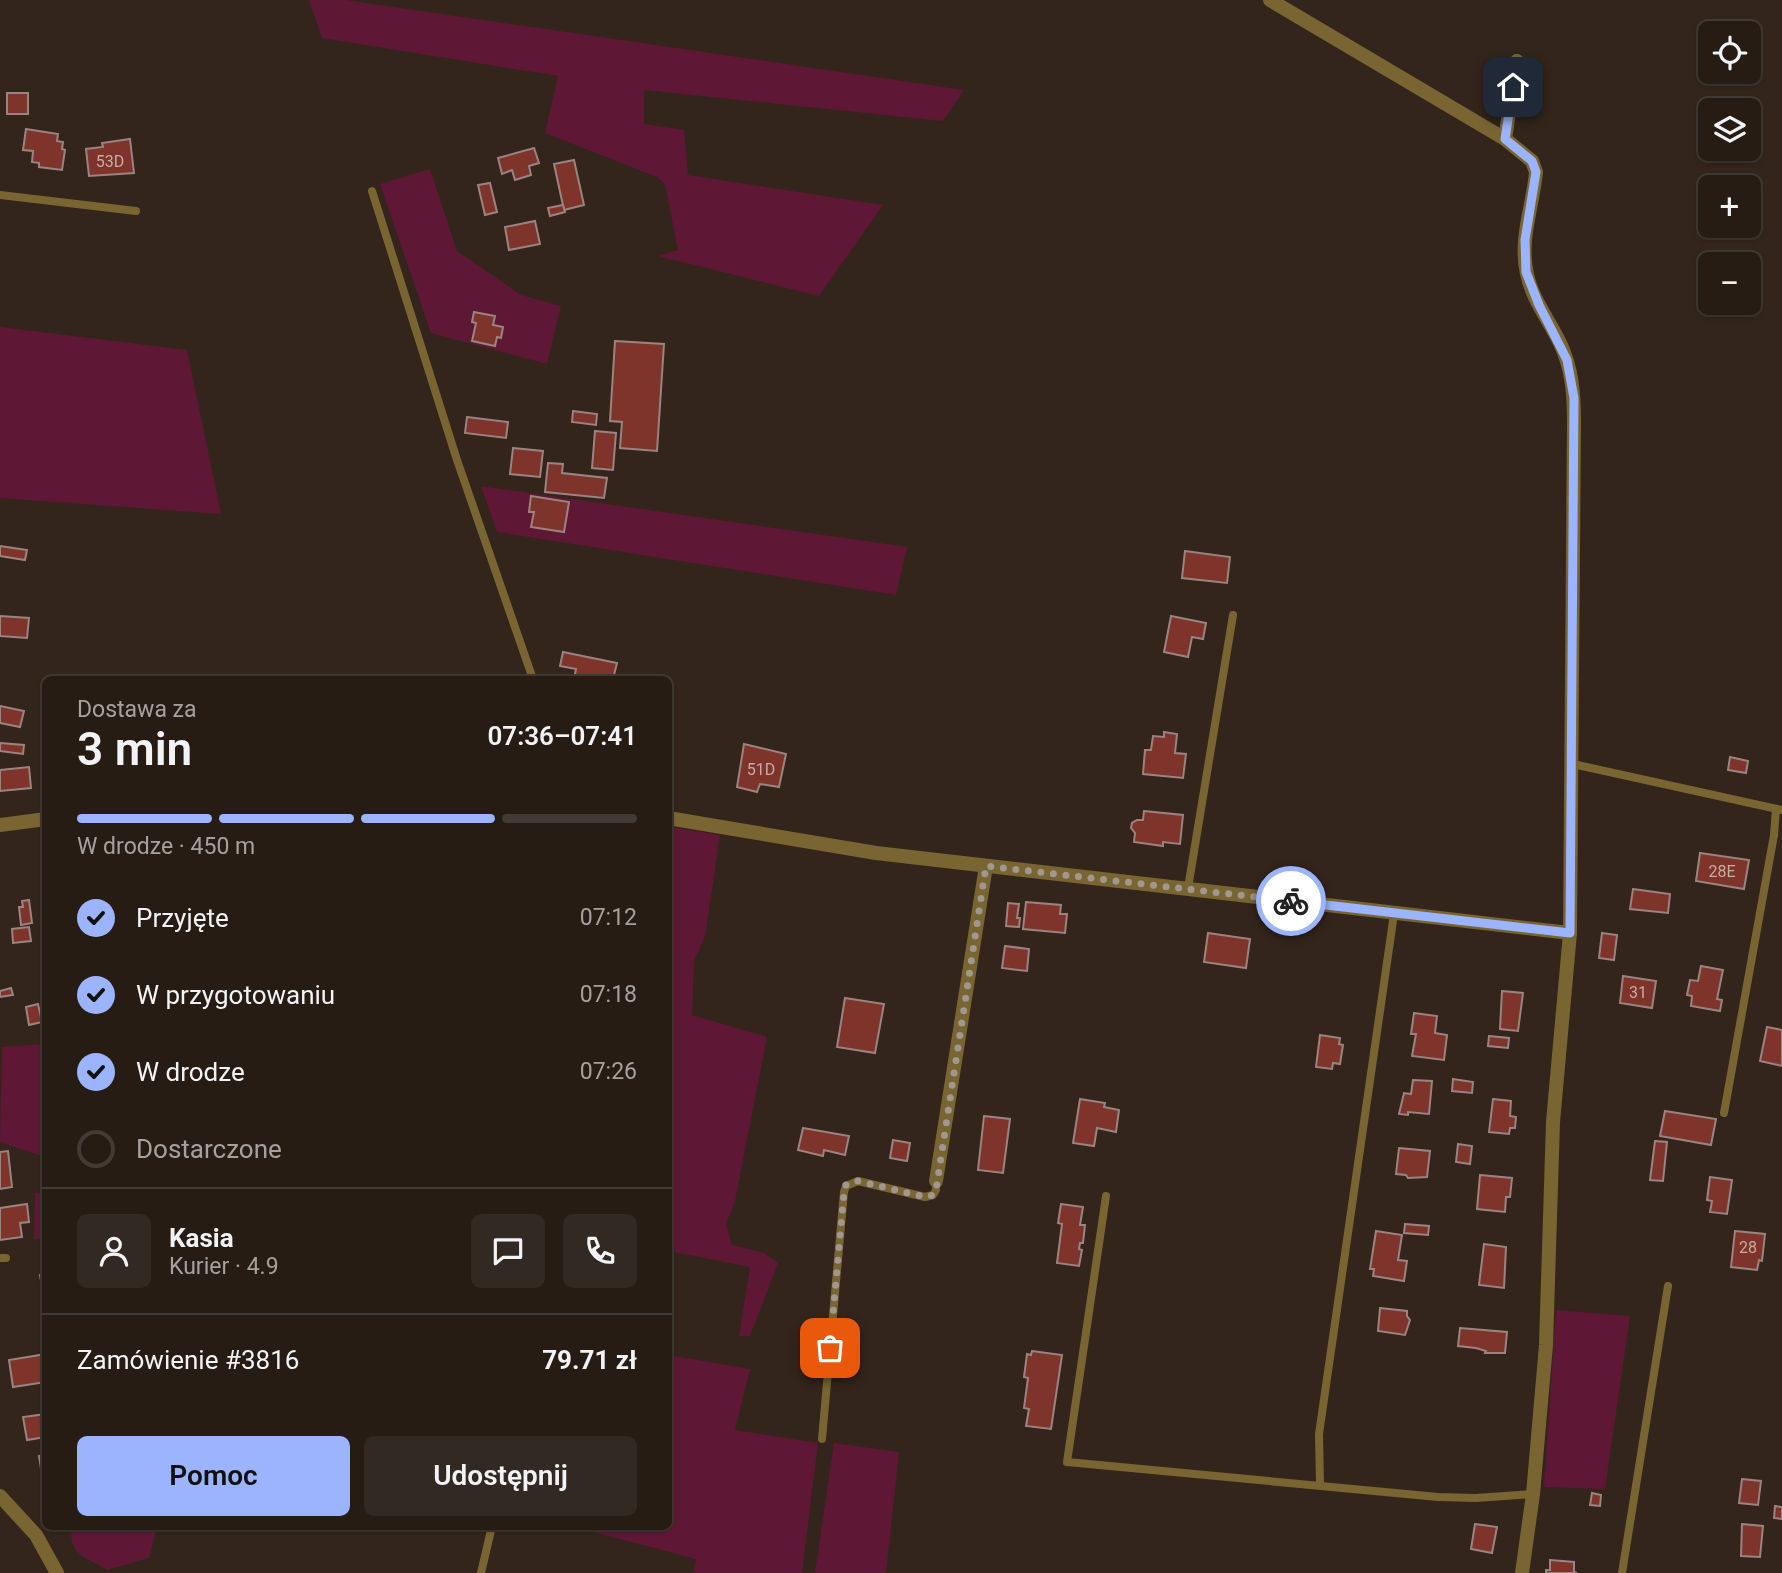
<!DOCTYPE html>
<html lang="pl">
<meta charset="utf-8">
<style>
:root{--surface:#261c14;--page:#322922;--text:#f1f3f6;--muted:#a4a1a0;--line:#423a34;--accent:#9cb4fd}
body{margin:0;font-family:Roboto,sans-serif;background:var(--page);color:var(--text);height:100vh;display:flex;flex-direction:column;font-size:26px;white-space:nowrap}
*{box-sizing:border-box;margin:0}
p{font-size:23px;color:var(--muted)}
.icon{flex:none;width:38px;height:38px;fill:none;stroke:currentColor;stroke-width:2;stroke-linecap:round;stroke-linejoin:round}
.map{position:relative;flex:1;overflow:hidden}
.sheet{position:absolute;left:42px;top:676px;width:630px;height:854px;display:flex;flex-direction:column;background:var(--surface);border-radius:10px;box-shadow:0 2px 5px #0004,0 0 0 2px var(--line)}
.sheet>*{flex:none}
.tools{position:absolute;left:1698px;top:21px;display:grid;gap:14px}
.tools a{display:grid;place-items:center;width:63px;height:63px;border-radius:10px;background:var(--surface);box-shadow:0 2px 5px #0004,0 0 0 2px var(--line);font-size:35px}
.pin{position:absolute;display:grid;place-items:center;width:60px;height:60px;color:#fff;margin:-30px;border-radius:14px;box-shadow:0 4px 10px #0006}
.courier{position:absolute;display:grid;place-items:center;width:70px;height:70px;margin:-35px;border:5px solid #9cb4fd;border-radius:50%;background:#fff;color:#222;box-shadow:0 2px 9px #0007}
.overview em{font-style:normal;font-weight:600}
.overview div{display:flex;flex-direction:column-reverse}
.overview{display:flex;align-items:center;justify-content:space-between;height:119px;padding:0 35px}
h1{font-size:46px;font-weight:600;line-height:52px}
.bar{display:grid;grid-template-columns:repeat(4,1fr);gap:10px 7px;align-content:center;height:84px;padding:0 35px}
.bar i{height:9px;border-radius:5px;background:var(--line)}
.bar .selected{background:var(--accent)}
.bar p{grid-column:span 4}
.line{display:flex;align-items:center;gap:18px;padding:0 35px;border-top:2px solid var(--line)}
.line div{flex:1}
.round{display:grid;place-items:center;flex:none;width:74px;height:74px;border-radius:10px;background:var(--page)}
ol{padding:0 35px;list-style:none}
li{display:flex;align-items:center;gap:21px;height:77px}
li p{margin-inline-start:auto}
li .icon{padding:7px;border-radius:50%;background:var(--accent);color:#111;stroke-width:4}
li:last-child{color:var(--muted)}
li i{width:38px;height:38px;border:4px solid var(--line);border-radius:50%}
.primary-button{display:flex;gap:14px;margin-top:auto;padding:14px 35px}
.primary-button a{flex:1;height:80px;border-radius:10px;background:var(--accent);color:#111;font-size:28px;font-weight:600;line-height:80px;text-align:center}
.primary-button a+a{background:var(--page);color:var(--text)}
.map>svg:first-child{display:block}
</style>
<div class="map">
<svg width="1782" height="1573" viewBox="0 0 1782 1573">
<rect width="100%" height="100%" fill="#33251b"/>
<g fill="#5e1835">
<path d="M309 0H346L964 90 943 121 644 90V124L684 130 688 175 883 205 819 296 658 256 678 250 665 184 657 177 545 133 558 76 322 38Z"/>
<path d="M430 169 457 251 521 295 561 306 547 364 431 333 380 184Z"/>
<path d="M0 327 187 350 221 514 0 498Z"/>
<path d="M481 486 907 547 896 595 497 532Z"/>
<path d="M669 827 720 835 705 936 694 961 692 1015 767 1037 735 1201 726 1224 732 1245 764 1253 778 1263 750 1336H739L750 1267 669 1251Z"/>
<path d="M45 1044H46L45 1157 0 1142 2 1047Z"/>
<path d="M45 1192V1239H34L35 1193Z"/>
<path d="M1556 1310 1630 1316 1605 1489 1544 1487Z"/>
<path d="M669 1355 750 1369 735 1430 818 1443 802 1573H694L696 1559 571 1526H668Z"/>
<path d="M834 1443 899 1452 886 1573H815Z"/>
<path d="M72 1526H157L149 1558 107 1570C86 1557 67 1554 72 1526Z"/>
</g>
<g fill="#7e332b" stroke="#9a8481" stroke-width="2">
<rect x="7" y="93" width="21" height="21"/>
<path d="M26 129 58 134 57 141 63 142 62 149 65 150 62 170 39 167V163L32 162 33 151 23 150Z"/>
<path d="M130 139 134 173 89 176 86 149 103 147 102 143Z"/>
<path d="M534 148 539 163 529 166 531 175 515 180 512 170 502 174 498 158Z"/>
<path d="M574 160 584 205 564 210 554 164Z"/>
<path d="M490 183 497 212 485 215 478 185Z"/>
<path d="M563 205 565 212 550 216 548 208Z"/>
<path d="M535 221 540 244 509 250 505 227Z"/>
<path d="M474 312 495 316 493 325 503 327 501 338 497 337 495 346 472 341 476 323 472 322Z"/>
<path d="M615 341 664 344 657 451 620 448 622 422 610 421Z"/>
<path d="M573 411 597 414 596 425 572 422Z"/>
<path d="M467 417 508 422 506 438 465 433Z"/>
<path d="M595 431 616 433 613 470 592 468Z"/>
<path d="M513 448 543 451 540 477 510 474Z"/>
<path d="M548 463 563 464 562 473 607 478 604 498 545 492Z"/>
<path d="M531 496 569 502 564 532 531 527 534 512H529Z"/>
<path d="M0 546 27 550 25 560 0 556Z"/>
<path d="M1185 551 1230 557 1227 583 1182 578Z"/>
<path d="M0 616 29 618 27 638 0 636Z"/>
<path d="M1171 616 1206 623 1203 639 1192 637 1188 657 1164 652Z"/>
<path d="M563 652 617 663 613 679H574L576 669 560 666Z"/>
<path d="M0 706 24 711 20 727 0 723Z"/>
<path d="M1164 732 1177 734 1175 753 1186 754 1183 778 1143 774 1145 750H1151L1153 736 1164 737Z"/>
<path d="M0 743 24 745 23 754 0 751Z"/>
<path d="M744 744 786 754 779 787 760 784 757 792 737 787Z"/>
<path d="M1730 757 1748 761 1746 773 1728 770Z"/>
<path d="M29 767 31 788 0 791V770Z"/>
<path d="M1144 811 1183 815 1180 844 1163 842V846L1134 842 1135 833 1131 828 1132 823 1137 820H1143Z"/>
<path d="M1700 853 1749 860 1744 889 1696 881Z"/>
<path d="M1633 889 1670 894 1668 913 1630 909Z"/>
<path d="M29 900 32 923 21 925 19 907H23L22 901Z"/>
<path d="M1026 902 1061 905 1060 914H1067L1065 933 1023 929Z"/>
<path d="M1008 903 1019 904 1017 918H1020L1019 927 1006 926Z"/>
<path d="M29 927 31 941 13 943 12 929Z"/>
<path d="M1208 933 1250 939 1246 968 1204 962Z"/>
<path d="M1602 933 1617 935 1614 960 1599 958Z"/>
<path d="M1005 946 1029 949 1027 971 1002 968Z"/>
<path d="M1701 966 1723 970 1717 999 1722 1000 1720 1011 1691 1006 1692 996 1687 995 1690 980 1698 981Z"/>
<path d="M1623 976 1656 981 1652 1008 1620 1003Z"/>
<path d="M11 988 13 995 0 997V991Z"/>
<path d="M1502 991 1523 993 1518 1031 1500 1029Z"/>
<path d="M845 998 884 1004 875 1053 837 1047Z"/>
<path d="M38 1004 42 1022 29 1025 26 1007Z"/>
<path d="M1414 1013 1437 1016 1435 1033 1447 1035 1444 1060 1412 1056 1416 1034H1411Z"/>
<path d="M1767 1027 1782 1030V1066L1760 1061Z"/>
<path d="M1320 1035 1340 1038 1339 1044 1343 1045 1340 1064 1333 1063 1332 1069 1316 1067Z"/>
<path d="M1489 1036 1509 1038 1508 1048 1488 1046Z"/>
<path d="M1453 1079 1473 1082 1472 1093 1452 1091Z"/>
<path d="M1413 1080 1432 1081 1429 1114 1408 1112V1115L1399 1114 1404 1093 1411 1094Z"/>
<path d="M1080 1099 1105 1103 1104 1107 1119 1110 1116 1132 1097 1128 1094 1146 1073 1143Z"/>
<path d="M1493 1099 1511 1101 1510 1116 1516 1117 1515 1128H1510L1509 1134 1489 1132Z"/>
<path d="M1665 1111 1716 1119 1711 1145 1660 1136Z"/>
<path d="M984 1116 1010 1119 1003 1173 978 1170Z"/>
<path d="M803 1128 849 1136 845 1155 824 1150 823 1156 798 1150Z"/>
<path d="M893 1140 910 1143 907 1161 890 1158Z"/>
<path d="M1655 1141 1667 1142 1663 1181 1650 1180Z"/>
<path d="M1458 1144 1472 1146 1470 1164 1456 1162Z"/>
<path d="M1399 1148 1430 1151 1427 1177 1408 1178 1406 1175 1396 1174Z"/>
<path d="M8 1151 12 1187 0 1189V1152Z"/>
<path d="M1480 1175 1512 1178 1510 1197H1506L1505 1212 1477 1209Z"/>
<path d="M1710 1177 1732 1180 1727 1214 1710 1212 1712 1201 1707 1200Z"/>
<path d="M27 1204 29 1222 20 1223 22 1237 0 1240V1208Z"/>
<path d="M1061 1204 1083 1207 1080 1225H1085L1083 1243H1080L1079 1249 1082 1250 1079 1266 1057 1263 1062 1224 1058 1223Z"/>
<path d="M1405 1224 1429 1226 1428 1235 1404 1233Z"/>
<path d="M1376 1231 1402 1235 1398 1260 1407 1261 1404 1281 1373 1276 1374 1269H1370Z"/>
<path d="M1735 1231 1765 1234 1762 1261 1759 1260 1757 1270 1731 1267Z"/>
<path d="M1484 1244 1506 1247 1504 1288 1479 1285Z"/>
<path d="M46 1274V1311L40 1275Z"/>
<path d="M1380 1308 1407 1311V1316L1410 1320 1405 1335 1378 1331Z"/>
<path d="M1460 1328 1507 1332 1505 1353H1485L1486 1351 1476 1348 1458 1346Z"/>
<path d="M1032 1351 1062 1355 1051 1429 1026 1426 1029 1409 1024 1408 1028 1378 1024 1377 1027 1354 1031 1355Z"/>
<path d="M46 1354V1382L13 1387 9 1360Z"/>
<path d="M46 1414V1437L27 1440 23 1417Z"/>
<path d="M46 1454V1474L42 1475 39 1456Z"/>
<path d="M1742 1479 1761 1481 1758 1505 1739 1503Z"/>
<path d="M1592 1493 1601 1495 1600 1506 1590 1505Z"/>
<path d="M1775 1506 1782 1507V1519L1774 1518Z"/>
<path d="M1475 1524 1497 1527 1492 1553 1471 1549Z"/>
<path d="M1742 1524 1763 1526 1760 1557 1741 1556Z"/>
<path d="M1550 1560 1574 1562V1572L1577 1573H1546V1570H1550Z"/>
</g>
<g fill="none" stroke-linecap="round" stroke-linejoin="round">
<g stroke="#796532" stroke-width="8">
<path d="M372 191 457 460 533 679"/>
<path d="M0 195 136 211"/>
<path d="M1573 764 1782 810"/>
<path d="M1188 888 1233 615"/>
<path d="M1724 1113 1774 835 1776 809"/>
<path d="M1106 1196 1067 1462 1438 1497 1476 1498 1533 1494"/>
<path d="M0 1258H6"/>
<path d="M822 1439 844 1192 846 1186 858 1181 925 1197 933 1195 936 1190V1181"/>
<path d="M1320 1484 1319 1434 1394 914"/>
<path d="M481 1573 492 1526"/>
<path d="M1622 1573 1668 1286"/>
</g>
<g stroke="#796532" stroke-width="14">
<path d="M1270 0 1505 139 1532 161 1536 172C1533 206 1519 239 1527 274 1532 299 1549 320 1560 343 1572 368 1574 394 1574 422L1570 933 1553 1122 1546 1345 1533 1494 1522 1573"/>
<path d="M1505 139 1517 61"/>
<path d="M668 818 876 853 1570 933"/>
<path d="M0 825 46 819"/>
<path d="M936 1181 986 866"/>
<path d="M0 1496 36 1535 57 1573"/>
</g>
</g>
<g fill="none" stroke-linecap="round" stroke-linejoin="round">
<path stroke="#a2978f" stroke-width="7" stroke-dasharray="0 12.6" d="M830 1348 844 1192 846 1185 858 1181 925 1197 933 1195 936 1190 986 866 1291 901"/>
<path stroke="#9cb4fd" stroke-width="9" d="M1291 901 1570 933 1574 398 1567 360 1539 305 1526 272 1525 240 1536 172 1532 161 1505 139 1513 87"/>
</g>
<g text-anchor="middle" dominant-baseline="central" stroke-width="5" stroke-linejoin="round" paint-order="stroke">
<g font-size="16" fill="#c6aca5">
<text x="110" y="161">53D</text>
<text x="761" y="769">51D</text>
<text x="1722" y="871">28E</text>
<text x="1638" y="992">31</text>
<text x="1748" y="1247">28</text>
</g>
</g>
</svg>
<div class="tools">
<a><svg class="icon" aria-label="locate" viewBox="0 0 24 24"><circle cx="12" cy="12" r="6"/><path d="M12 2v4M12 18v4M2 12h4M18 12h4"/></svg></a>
<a><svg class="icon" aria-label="layers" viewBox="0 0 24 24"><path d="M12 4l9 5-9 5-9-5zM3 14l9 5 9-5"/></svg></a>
<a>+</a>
<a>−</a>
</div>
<div class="pin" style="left:830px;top:1348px;background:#ea580c"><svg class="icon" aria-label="bag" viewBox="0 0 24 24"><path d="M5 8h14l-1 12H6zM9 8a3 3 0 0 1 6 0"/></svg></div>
<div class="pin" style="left:1513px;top:87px;background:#1f2937"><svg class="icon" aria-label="home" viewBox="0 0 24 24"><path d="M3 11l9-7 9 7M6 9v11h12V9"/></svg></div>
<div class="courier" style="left:1291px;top:901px"><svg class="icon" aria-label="bike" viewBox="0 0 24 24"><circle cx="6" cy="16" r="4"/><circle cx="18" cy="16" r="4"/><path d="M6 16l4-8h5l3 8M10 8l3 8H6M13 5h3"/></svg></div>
<section class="sheet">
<div class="overview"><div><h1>3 min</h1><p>Dostawa za</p></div><em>07:36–07:41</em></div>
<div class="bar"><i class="selected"></i><i class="selected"></i><i class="selected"></i><i></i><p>W drodze · 450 m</p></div>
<ol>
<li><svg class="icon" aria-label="check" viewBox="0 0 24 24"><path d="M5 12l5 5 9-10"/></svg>Przyjęte<p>07:12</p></li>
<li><svg class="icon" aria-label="check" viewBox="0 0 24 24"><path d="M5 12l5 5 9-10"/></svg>W przygotowaniu<p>07:18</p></li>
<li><svg class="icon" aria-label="check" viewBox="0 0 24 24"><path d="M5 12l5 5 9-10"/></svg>W drodze<p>07:26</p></li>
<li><i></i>Dostarczone</li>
</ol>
<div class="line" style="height:126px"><a class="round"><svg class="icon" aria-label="person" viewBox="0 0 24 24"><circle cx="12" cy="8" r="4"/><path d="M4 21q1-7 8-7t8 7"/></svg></a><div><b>Kasia</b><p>Kurier · 4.9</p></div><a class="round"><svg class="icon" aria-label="chat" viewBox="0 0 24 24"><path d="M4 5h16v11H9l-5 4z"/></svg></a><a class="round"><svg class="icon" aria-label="phone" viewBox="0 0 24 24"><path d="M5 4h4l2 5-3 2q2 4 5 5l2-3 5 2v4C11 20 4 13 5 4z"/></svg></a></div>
<div class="line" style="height:91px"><div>Zamówienie #3816</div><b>79.71 zł</b></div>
<div class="primary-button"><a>Pomoc</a><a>Udostępnij</a></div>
</section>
</div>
